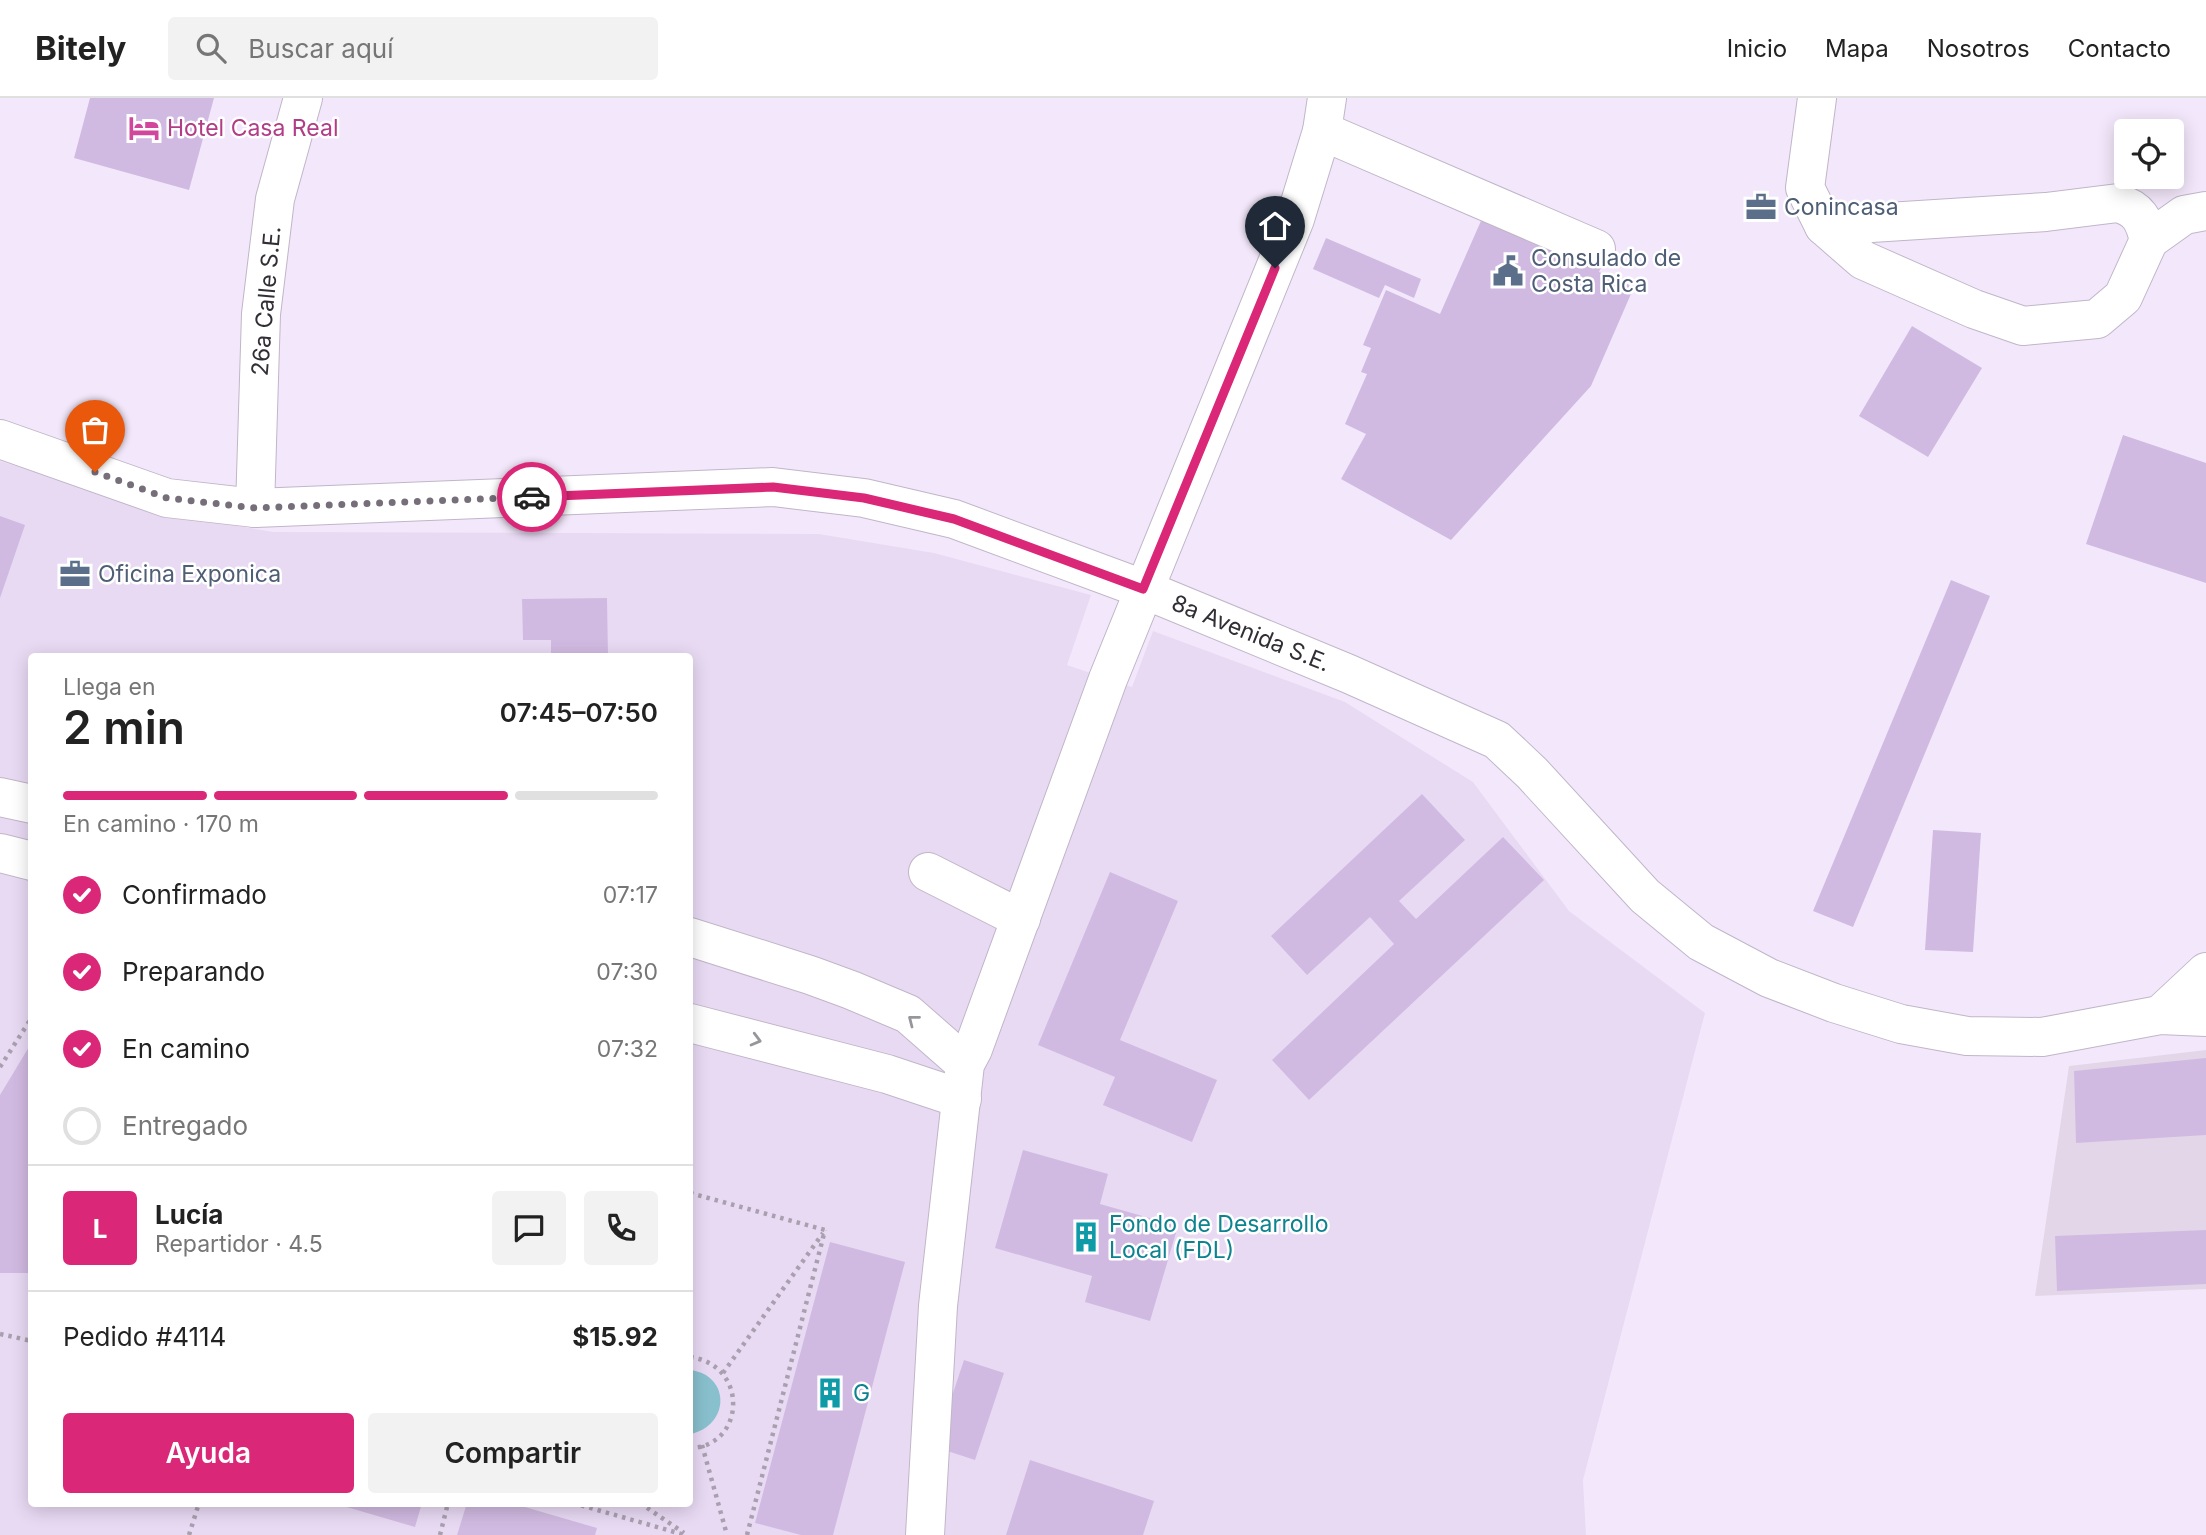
<!DOCTYPE html>
<html lang="es">
<meta charset="utf-8">
<style>
:root{--surface:#fff;--page:#f2f2f2;--text:#222;--muted:#767676;--line:#e0e0e0;--accent:#db2777}
body{margin:0;font-family:Inter,sans-serif;background:var(--page);color:var(--text);height:100vh;display:flex;flex-direction:column;font-size:26px;white-space:nowrap}
*{box-sizing:border-box;margin:0}
p{font-size:23px;color:var(--muted)}
.icon{flex:none;width:38px;height:38px;fill:none;stroke:currentColor;stroke-width:2;stroke-linecap:round;stroke-linejoin:round}
.map{position:relative;flex:1;overflow:hidden}
.sheet{position:absolute;left:28px;top:555px;width:665px;height:854px;display:flex;flex-direction:column;background:var(--surface);border-radius:7px;box-shadow:0 4px 18px #0003}
.sheet>*{flex:none}
.buttons{position:absolute;left:2114px;top:21px;display:grid;gap:14px}
.buttons a{display:grid;place-items:center;width:70px;height:70px;border-radius:7px;background:var(--surface);box-shadow:0 4px 18px #0003;font-size:35px}
.pin{position:absolute;display:grid;place-items:center;width:60px;height:60px;color:#fff;margin:-72px -30px;border-radius:50% 50% 50% 0;rotate:-45deg;box-shadow:0 0 7px #0007}
.pin .icon{rotate:45deg}
.courier{position:absolute;display:grid;place-items:center;width:70px;height:70px;margin:-35px;border:5px solid #db2777;border-radius:50%;background:#fff;color:#222;box-shadow:0 2px 9px #0007}
.overview em{font-style:normal;font-weight:600}
.overview div{display:flex;flex-direction:column-reverse}
.overview{display:flex;align-items:center;justify-content:space-between;height:119px;padding:0 35px}
h1{font-size:46px;font-weight:600;line-height:52px}
.bar{display:grid;grid-template-columns:repeat(4,1fr);gap:10px 7px;align-content:center;height:84px;padding:0 35px}
.bar i{height:9px;border-radius:5px;background:var(--line)}
.bar .on{background:var(--accent)}
.bar p{grid-column:span 4}
.line{display:flex;align-items:center;gap:18px;padding:0 35px;border-top:2px solid var(--line)}
.line div{flex:1}
.round{display:grid;place-items:center;flex:none;width:74px;height:74px;border-radius:7px;background:var(--page)}
ol{padding:0 35px;list-style:none}
li{display:flex;align-items:center;gap:21px;height:77px}
li p{margin-inline-start:auto}
li .icon{padding:7px;border-radius:50%;background:var(--accent);color:#fff;stroke-width:4}
li:last-child{color:var(--muted)}
li i{width:38px;height:38px;border:4px solid var(--line);border-radius:50%}
.primary-button{display:flex;gap:14px;margin-top:auto;padding:14px 35px}
.primary-button a{flex:1;height:80px;border-radius:7px;background:var(--accent);color:#fff;font-size:28px;font-weight:600;line-height:80px;text-align:center}
.primary-button a+a{background:var(--page);color:var(--text)}
header{display:flex;align-items:center;gap:42px;box-sizing:border-box;height:98px;padding:0 35px;background:var(--surface);border-bottom:2px solid var(--line)}
header strong{font-size:33px}
nav{display:flex;gap:38px;margin-inline-start:auto;font-size:24px}
.search{width:490px;height:63px;background:var(--page);display:flex;align-items:center;gap:18px;box-sizing:border-box;padding:0 24px;border-radius:7px;color:var(--muted);font-size:26px}
.map>svg:first-child{display:block}
</style>
<header>
<strong>Bitely</strong>
<div class="search"><svg class="icon" aria-label="search" viewBox="0 0 24 24"><circle cx="10" cy="10" r="6"/><path d="M15 15l6 6"/></svg>Buscar aquí</div>
<nav><a>Inicio</a><a>Mapa</a><a>Nosotros</a><a>Contacto</a></nav>
</header>
<div class="map">
<svg width="2206" height="1437" viewBox="0 0 2206 1437">
<rect width="100%" height="100%" fill="#f3e8fb"/>
<path fill="#e4d6e9" d="M2206 952V1191L2035 1198 2069 968Z"/>
<path fill="#e9daf4" fill-rule="evenodd" d="M0 363 172 417 274 434 819 436 934 455 1091 497 1067 567 1132 589 1153 533 1345 604 1473 684 1569 813 1705 915 1583 1382 1586 1437H0ZM32 558H690V1405H32Z"/>
<path fill="#89c0ce" d="M690 1272C731 1277 730 1328 690 1336Z"/>
<g fill="#d1bae1">
<path d="M90 0H214L189 92 74 60Z"/>
<path d="M1484 116 1602 167 1599 174 1634 189 1591 288 1451 442 1341 381 1366 336 1345 326 1367 276 1361 274 1371 250 1363 247 1386 192 1440 216Z"/>
<path d="M1326 140 1421 181 1414 200 1385 187 1379 200 1313 171Z"/>
<path d="M1912 228 1982 270 1928 359 1859 318Z"/>
<path d="M2123 337 2206 365V485L2086 446Z"/>
<path d="M0 418 25 427 0 500Z"/>
<path d="M1951 482 1990 498 1853 829 1813 813Z"/>
<path d="M607 500 608 558H551V542H523L522 501Z"/>
<path d="M475 555V558H451V556Z"/>
<path d="M1422 696 1465 742 1399 803 1416 821 1503 739 1544 782 1309 1002 1272 962 1394 846 1370 819 1307 877 1271 838Z"/>
<path d="M1933 732 1981 735 1973 854 1925 852Z"/>
<path d="M1110 774 1178 803 1120 942 1217 982 1192 1044 1103 1007 1115 979 1038 947Z"/>
<path d="M32 944V1175H0V997Z"/>
<path d="M2206 960V1037L2076 1045 2074 973Z"/>
<path d="M1023 1052 1108 1076 1100 1106 1178 1128 1150 1223 1085 1204 1092 1178 995 1150Z"/>
<path d="M2206 1132V1186L2057 1193 2055 1138Z"/>
<path d="M830 1144 905 1164 833 1437H801L755 1425Z"/>
<path d="M964 1262 1004 1275 975 1362 935 1349Z"/>
<path d="M1030 1362 1154 1403 1143 1437H1006Z"/>
<path d="M333 1405H422L415 1429Z"/>
<path d="M467 1405H511L597 1430 595 1437H457Z"/>
</g>
<g fill="none" stroke-linecap="round" stroke-linejoin="round">
<g stroke="#c0b6c8" stroke-width="40">
<g id="minor">
<path d="M1817 0 1805 90 1824 128 1863 162 1974 211 2023 228 2097 221 2123 199 2149 142 2184 117 2206 113"/>
<path d="M1322 33 1596 151"/>
<path d="M1824 128 2046 114 2118 105C2139 111 2144 122 2149 142"/>
<path d="M0 341 167 400 255 410 773 389 864 400 954 421 1143 491 1349 576 1497 642 1532 675 1645 798 1701 844 1769 880 1834 905 1901 926 1967 938 2042 939 2160 917 2206 919"/>
<path d="M255 410 261 216 275 101 303 0"/>
<path d="M0 699 32 706"/>
<path d="M0 755 32 763"/>
<path d="M928 774 1021 821"/>
<path d="M690 839 810 877 851 892 908 916 965 966"/>
<path d="M2160 917 2206 874"/>
<path d="M690 925 887 976 962 1001"/>
<path d="M925 1437 938 1208 965 966 973 951 1108 581 1295 121 1322 33 1327 0"/>
</g>
</g>
<g stroke="#a9a0af" stroke-width="4.5" stroke-dasharray="3.5 5" stroke-linecap="butt">
<path d="M0 969 32 919"/>
<path d="M690 1095 825 1132"/>
<path d="M0 1236 32 1243"/>
<path d="M690 1259C750 1267 745 1349 690 1350"/>
<path d="M723 1275 823 1135"/>
<path d="M702 1347 727 1437"/>
<path d="M573 1405 685 1437"/>
<path d="M640 1405 684 1435"/>
<path d="M189 1437 199 1405"/>
<path d="M440 1437 448 1405"/>
<path d="M747 1437 825 1132"/>
</g>
<use href="#minor" stroke="#fff" stroke-width="38"/>
</g>
<defs><path id="oneway-chevron" d="M-2-3.5L2.5 0L-2 3.5" fill="none" stroke-width="1.6" stroke-linecap="round" stroke-linejoin="round" transform="scale(1.75)"/></defs>
<g stroke="#98969a">
<use href="#oneway-chevron" transform="translate(913 922) rotate(-142)"/>
<use href="#oneway-chevron" transform="translate(756 942) rotate(15)"/>
</g>
<g fill="none" stroke-linecap="round" stroke-linejoin="round">
<path stroke="#766f7a" stroke-width="7" stroke-dasharray="0 12.6" d="M95 374 167 400 255 410 532 399"/>
<path stroke="#db2777" stroke-width="9" d="M532 399 773 389 864 400 954 421 1143 491 1275 170"/>
</g>
<defs>
<g id="hotel-bare" transform="scale(2.415)"><path d="M-6-4.5h1.5V1H6V5H4.5V3h-9V5H-6ZM-4 0a1.8 1.8 0 1 1 3.6 0ZM.5 0V-2.5h3Q6-2.5 6 0Z" fill="#d1479c" stroke="#fff" stroke-width="2.5" paint-order="stroke"/></g>
<g id="office-bare" transform="scale(2.415)"><path d="M-6-3h4V-5.5h4V-3h4V5H-6ZM-1-4.5V-3h2v-1.5ZM-6 0V1H6V0Z" fill="#5c6f8a" stroke="#fff" stroke-width="2.5" paint-order="stroke"/></g>
<g id="civic-bare" transform="scale(2.415)"><path d="M-.6-6.5H3V-4.5H.6V-3L4-1V1h2V6H-6V1h2V-1L-.6-3ZM-1.2 2.5V6h2.4V2.5Z" fill="#5c6f8a" stroke="#fff" stroke-width="2.5" paint-order="stroke"/></g>
<g id="building-bare" transform="scale(2.415)"><path d="M-4-6H4V6H1V3H-1V6H-4ZM-2.5-4.3h1.7v1.8h-1.7ZM.8-4.3h1.7v1.8H.8ZM-2.5-1h1.7V.8h-1.7ZM.8-1h1.7V.8H.8Z" fill="#0f9aa8" stroke="#fff" stroke-width="2.5" paint-order="stroke"/></g>
</defs>
<g fill-rule="evenodd">
<use href="#hotel-bare" x="144" y="30"/>
<use href="#office-bare" x="1761" y="109"/>
<use href="#civic-bare" x="1508" y="173"/>
<use href="#office-bare" x="75" y="476"/>
<use href="#building-bare" x="1086" y="1139"/>
<use href="#building-bare" x="830" y="1295"/>
</g>
<g text-anchor="middle" dominant-baseline="central" stroke-width="5" stroke-linejoin="round" paint-order="stroke">
<g font-size="23" fill="#b23c85" stroke="#fff" text-anchor="start">
<text x="167" y="30">Hotel Casa Real</text>
</g>
<g font-size="23" fill="#4e5e75" stroke="#fff" text-anchor="start">
<text x="1784" y="109">Conincasa</text>
<text x="1531" y="160">Consulado de<tspan x="1531" dy="26">Costa Rica</tspan></text>
<text x="98" y="476">Oficina Exponica</text>
</g>
<g font-size="23" fill="#322e35" stroke="#fff">
<text transform="translate(266 203) rotate(-85)">26a Calle S.E.</text>
<text transform="translate(1251 535) rotate(22)">8a Avenida S.E.</text>
</g>
<g font-size="23" fill="#0d838f" stroke="#fff" text-anchor="start">
<text x="1109" y="1126">Fondo de Desarrollo<tspan x="1109" dy="26">Local (FDL)</tspan></text>
<text x="853" y="1295">G</text>
</g>
</g>
</svg>
<div class="buttons">
<a><svg class="icon" aria-label="locate" viewBox="0 0 24 24"><circle cx="12" cy="12" r="6"/><path d="M12 2v4M12 18v4M2 12h4M18 12h4"/></svg></a>
</div>
<div class="pin" style="left:95px;top:374px;background:#ea580c"><svg class="icon" aria-label="bag" viewBox="0 0 24 24"><path d="M5 8h14l-1 12H6zM9 8a3 3 0 0 1 6 0"/></svg></div>
<div class="pin" style="left:1275px;top:170px;background:#1f2937"><svg class="icon" aria-label="home" viewBox="0 0 24 24"><path d="M3 11l9-7 9 7M6 9v11h12V9"/></svg></div>
<div class="courier" style="left:532px;top:399px"><svg class="icon" aria-label="car" viewBox="0 0 24 24"><path d="M5 17H2v-5l4-1 3-4h7l3 4 3 1v5h-3M9 17h6M6 11h13"/><circle cx="7" cy="17" r="2"/><circle cx="17" cy="17" r="2"/></svg></div>
<section class="sheet">
<div class="overview"><div><h1>2 min</h1><p>Llega en</p></div><em>07:45–07:50</em></div>
<div class="bar"><i class="on"></i><i class="on"></i><i class="on"></i><i></i><p>En camino · 170 m</p></div>
<ol>
<li><svg class="icon" aria-label="check" viewBox="0 0 24 24"><path d="M5 12l5 5 9-10"/></svg>Confirmado<p>07:17</p></li>
<li><svg class="icon" aria-label="check" viewBox="0 0 24 24"><path d="M5 12l5 5 9-10"/></svg>Preparando<p>07:30</p></li>
<li><svg class="icon" aria-label="check" viewBox="0 0 24 24"><path d="M5 12l5 5 9-10"/></svg>En camino<p>07:32</p></li>
<li><i></i>Entregado</li>
</ol>
<div class="line" style="height:126px"><b class="round" style="background:var(--accent);color:#fff">L</b><div><b>Lucía</b><p>Repartidor · 4.5</p></div><a class="round"><svg class="icon" aria-label="chat" viewBox="0 0 24 24"><path d="M4 5h16v11H9l-5 4z"/></svg></a><a class="round"><svg class="icon" aria-label="phone" viewBox="0 0 24 24"><path d="M5 4h4l2 5-3 2q2 4 5 5l2-3 5 2v4C11 20 4 13 5 4z"/></svg></a></div>
<div class="line" style="height:91px"><div>Pedido #4114</div><b>$15.92</b></div>
<div class="primary-button"><a>Ayuda</a><a>Compartir</a></div>
</section>
</div>
